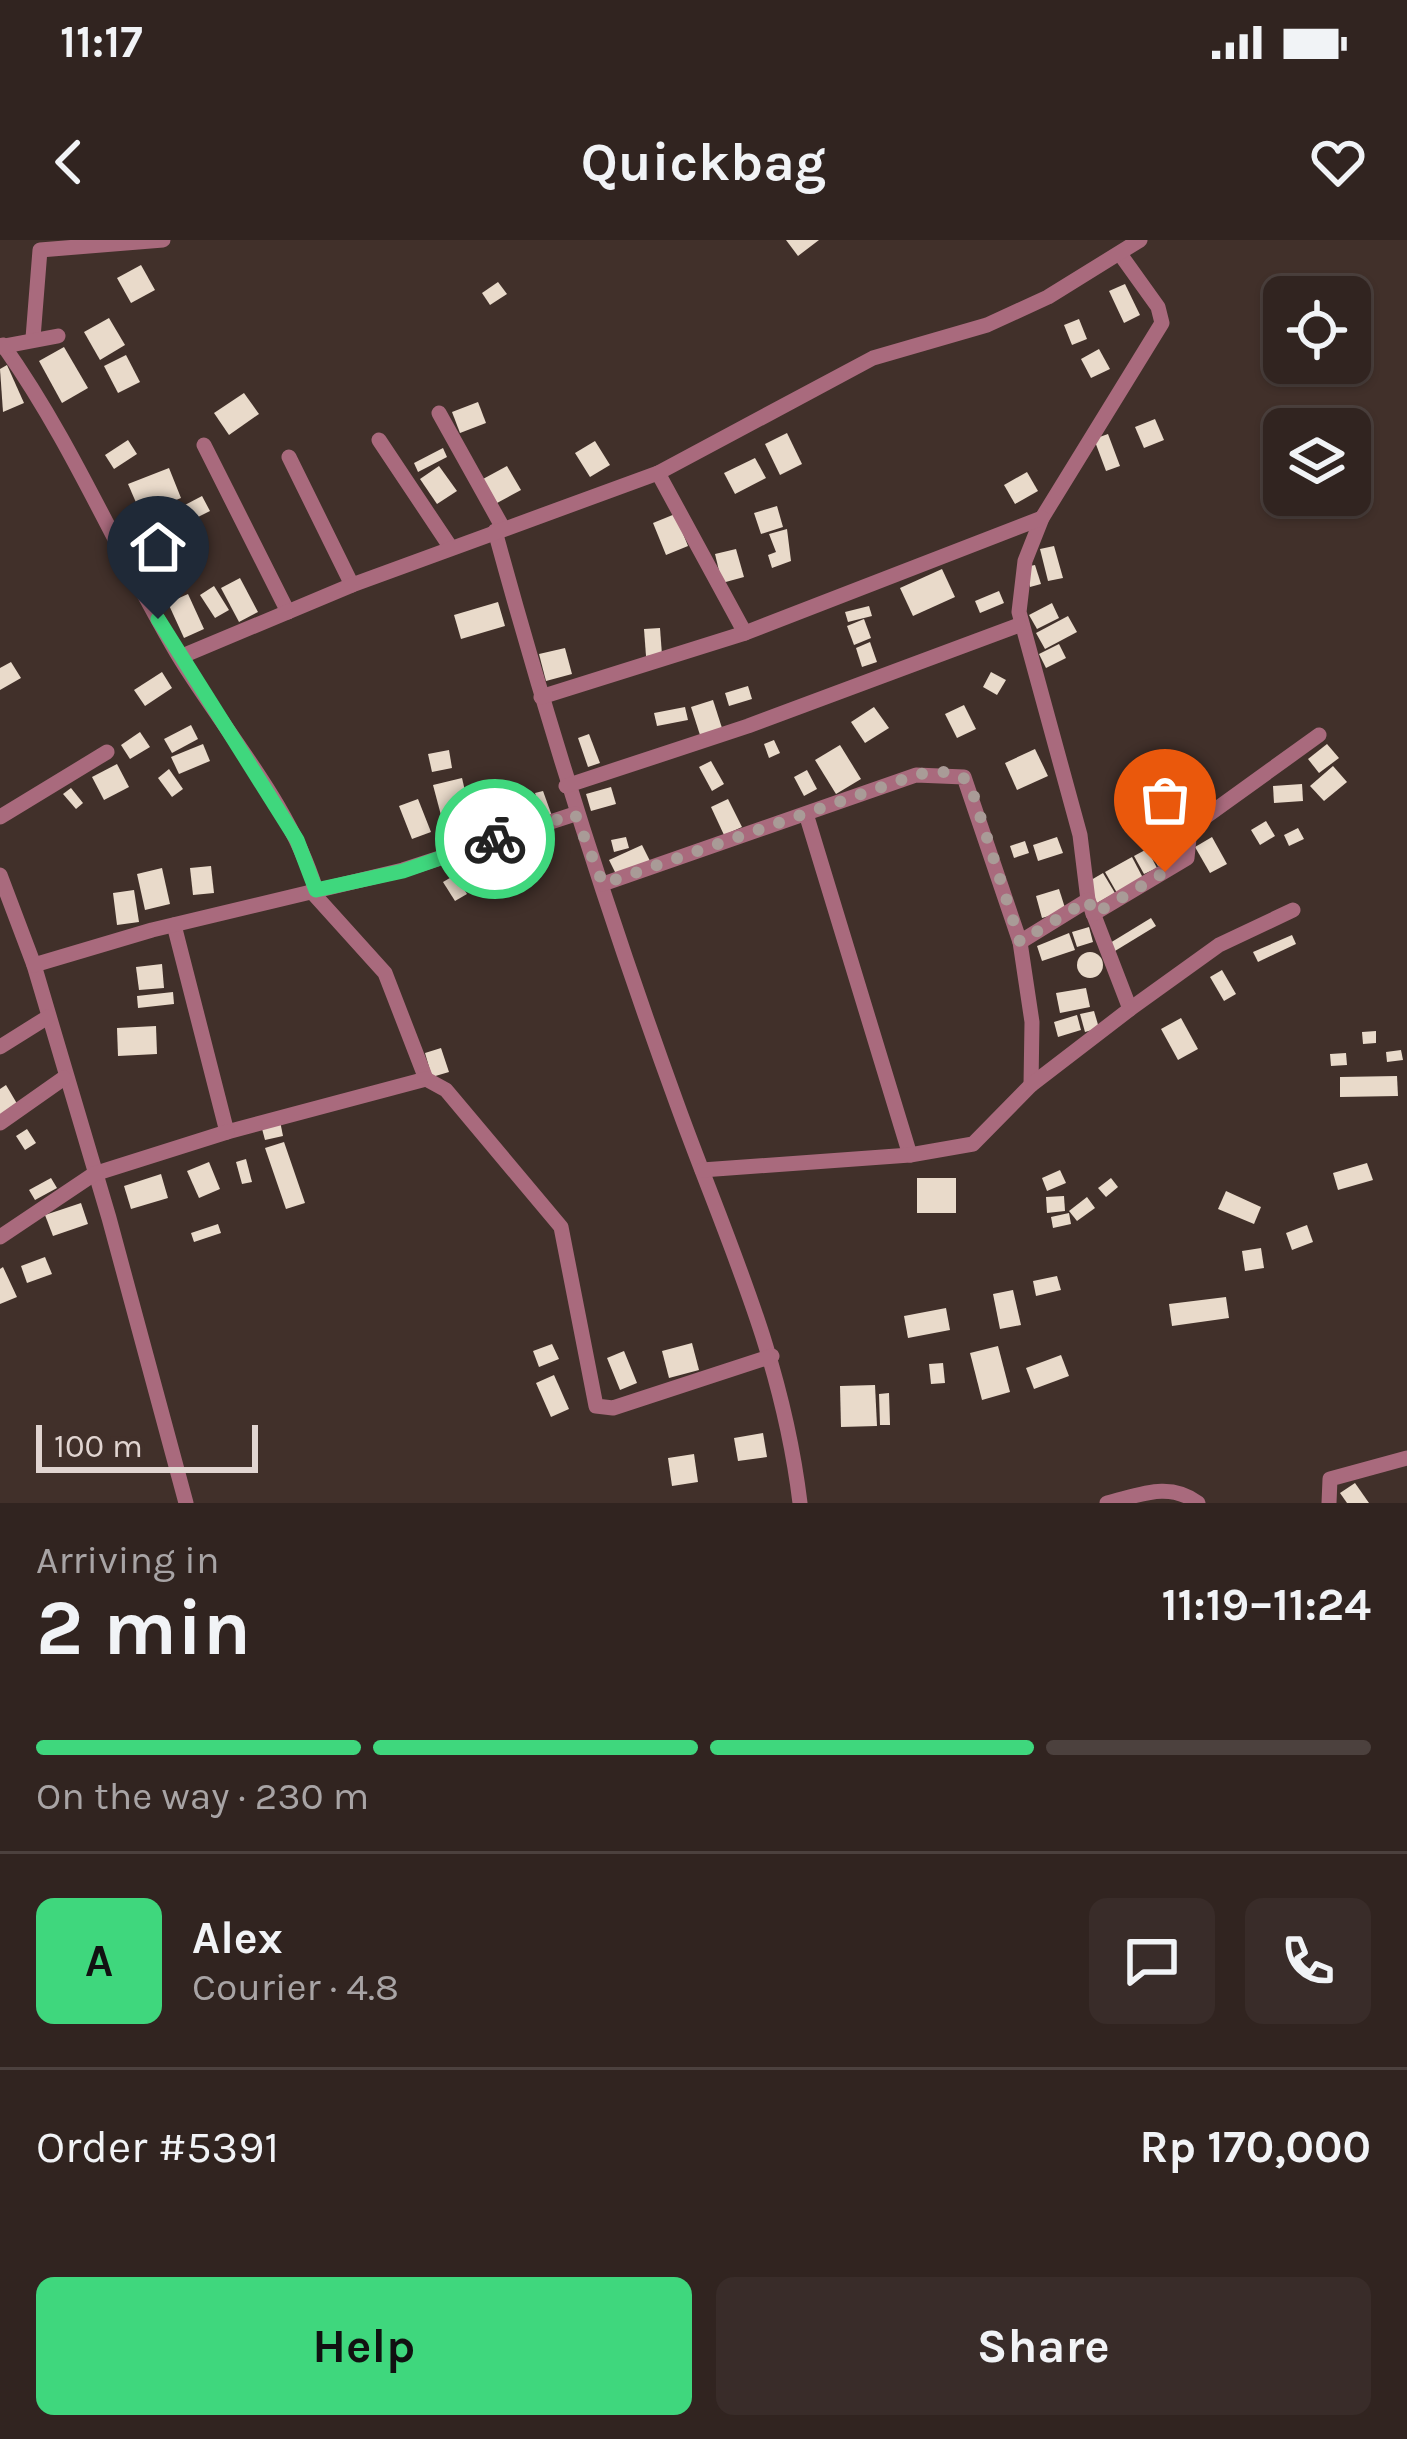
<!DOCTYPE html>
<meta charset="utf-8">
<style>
:root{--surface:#312420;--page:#392c29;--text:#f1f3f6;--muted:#a8a4a5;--line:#4c413e;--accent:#3fd77d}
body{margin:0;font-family:Karla,sans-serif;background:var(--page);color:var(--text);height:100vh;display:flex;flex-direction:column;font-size:45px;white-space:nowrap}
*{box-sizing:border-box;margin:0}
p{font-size:39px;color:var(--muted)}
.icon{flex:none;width:66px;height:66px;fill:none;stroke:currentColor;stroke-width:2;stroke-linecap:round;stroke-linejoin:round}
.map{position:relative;height:1263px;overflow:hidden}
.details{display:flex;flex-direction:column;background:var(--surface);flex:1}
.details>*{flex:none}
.fabs{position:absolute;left:1263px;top:36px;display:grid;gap:24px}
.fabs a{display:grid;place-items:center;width:108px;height:108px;border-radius:18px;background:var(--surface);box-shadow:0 3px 9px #0004,0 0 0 3px var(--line);font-size:60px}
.scale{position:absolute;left:36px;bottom:30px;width:222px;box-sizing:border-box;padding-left:12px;border:6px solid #e1d5d1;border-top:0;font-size:33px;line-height:42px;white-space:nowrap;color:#e1d5d1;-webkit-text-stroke:9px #41302a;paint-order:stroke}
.pin{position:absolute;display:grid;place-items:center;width:102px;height:102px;color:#fff;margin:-123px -51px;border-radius:50% 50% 50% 0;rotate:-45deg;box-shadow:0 0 12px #0007}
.pin .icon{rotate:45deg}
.courier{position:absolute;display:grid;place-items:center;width:120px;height:120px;margin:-60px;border:9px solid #3fd77d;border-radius:50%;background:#fff;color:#222;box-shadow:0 3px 15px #0007}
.summary em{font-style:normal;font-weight:700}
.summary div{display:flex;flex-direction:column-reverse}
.summary{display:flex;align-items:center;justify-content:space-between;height:204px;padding:0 36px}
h1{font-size:78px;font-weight:700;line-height:90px}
.bar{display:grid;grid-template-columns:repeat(4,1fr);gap:18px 12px;align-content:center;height:144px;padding:0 36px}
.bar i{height:15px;border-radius:9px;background:var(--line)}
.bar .current{background:var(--accent)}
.bar p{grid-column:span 4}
.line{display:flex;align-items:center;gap:30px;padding:0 36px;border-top:3px solid var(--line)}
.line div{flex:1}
.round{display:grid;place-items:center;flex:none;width:126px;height:126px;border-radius:18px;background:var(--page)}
.primary-button{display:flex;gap:24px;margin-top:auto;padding:24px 36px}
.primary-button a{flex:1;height:138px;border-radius:18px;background:var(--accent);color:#111;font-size:48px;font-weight:700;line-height:138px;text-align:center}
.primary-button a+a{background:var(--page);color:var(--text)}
.status{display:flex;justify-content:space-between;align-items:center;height:84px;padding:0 60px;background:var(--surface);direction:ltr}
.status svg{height:33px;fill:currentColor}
header{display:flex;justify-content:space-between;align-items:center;height:156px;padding:0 36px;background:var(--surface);font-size:54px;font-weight:700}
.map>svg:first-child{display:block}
</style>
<div class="status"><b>11:17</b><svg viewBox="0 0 49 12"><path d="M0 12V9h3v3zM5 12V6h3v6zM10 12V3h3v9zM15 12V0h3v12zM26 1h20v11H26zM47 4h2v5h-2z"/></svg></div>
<header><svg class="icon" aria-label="back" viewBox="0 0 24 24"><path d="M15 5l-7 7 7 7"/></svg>Quickbag<svg class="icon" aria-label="heart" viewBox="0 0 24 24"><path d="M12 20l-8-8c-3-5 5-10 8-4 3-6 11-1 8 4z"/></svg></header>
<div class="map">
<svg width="1407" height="1263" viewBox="0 0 1407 1263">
<rect width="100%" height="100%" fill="#41302a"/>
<g fill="#e9daca">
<path d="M786 0H819L798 16Z"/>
<path d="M141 25 155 50 131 63 117 38Z"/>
<path d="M498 42 507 54 490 65 482 53Z"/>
<path d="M1125 44 1140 75 1124 83 1109 51Z"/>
<path d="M109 78 125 105 100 120 84 92Z"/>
<path d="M1079 79 1087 99 1072 105 1064 85Z"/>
<path d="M64 107 88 148 62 163 39 121Z"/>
<path d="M1099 109 1110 129 1091 138 1081 119Z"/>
<path d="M126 115 140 142 118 153 104 126Z"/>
<path d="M7 125 24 163 3 172 0 129Z"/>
<path d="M244 153 259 174 229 195 214 173Z"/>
<path d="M478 162 486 183 460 193 452 172Z"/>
<path d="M1155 179 1164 200 1144 208 1135 187Z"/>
<path d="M787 193 802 224 780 235 765 204Z"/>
<path d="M1108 194 1120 226 1106 231 1094 199Z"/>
<path d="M128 200 137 214 114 229 105 215Z"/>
<path d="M595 201 610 225 590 237 575 213Z"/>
<path d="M443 208 447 217 418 232 414 223Z"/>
<path d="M755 218 766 238 735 254 724 233Z"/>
<path d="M439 226 457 251 437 264 420 239Z"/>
<path d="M507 226 521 250 497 263 483 239Z"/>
<path d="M169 228 181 258 141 274 128 244Z"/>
<path d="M1027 232 1038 251 1015 264 1004 245Z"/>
<path d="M1304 255H1321L1326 262 1316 270Z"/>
<path d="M202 256 210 271 190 281 183 266Z"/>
<path d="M777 266 783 287 761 294 754 273Z"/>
<path d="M675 274 688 306 666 315 653 283Z"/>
<path d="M787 289 791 321 772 328 768 315 776 312 769 294Z"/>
<path d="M181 291 188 313 160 321 153 299Z"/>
<path d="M1054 306 1063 338 1048 341 1040 309Z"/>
<path d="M736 309 744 337 722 343 715 314Z"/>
<path d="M175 321 183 335 153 352 145 337Z"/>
<path d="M1035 325 1041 344 1030 347 1025 327Z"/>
<path d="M942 329 955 357 913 376 900 348Z"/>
<path d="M240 338 258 372 239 382 221 348Z"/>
<path d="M214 346 229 370 215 378 200 355Z"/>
<path d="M999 351 1004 363 980 373 975 361Z"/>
<path d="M188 354 204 389 184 398 168 363Z"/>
<path d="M498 362 505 386 461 399 454 375Z"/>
<path d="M1052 363 1059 378 1037 389 1029 375Z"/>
<path d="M869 366 872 376 848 382 845 372Z"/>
<path d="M1068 376 1077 392 1045 409 1036 393Z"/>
<path d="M864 379 871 398 854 405 847 386Z"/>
<path d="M660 388 662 415 646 416 644 389Z"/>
<path d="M870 402 877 422 862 427 856 408Z"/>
<path d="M1059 404 1066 418 1046 428 1039 414Z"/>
<path d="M565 408 572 434 546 441 539 414Z"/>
<path d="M11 422 21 438 0 450V428Z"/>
<path d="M162 432 172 448 145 466 134 450Z"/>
<path d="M991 432 1006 440 997 455 983 447Z"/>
<path d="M748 446 752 459 729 466 725 453Z"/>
<path d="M713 460 722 488 700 495 691 467Z"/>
<path d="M964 465 976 489 957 498 945 474Z"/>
<path d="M685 467 688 480 657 486 654 473Z"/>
<path d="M874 467 889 488 865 503 851 482Z"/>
<path d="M191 485 198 499 172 513 164 499Z"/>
<path d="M140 492 150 507 130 519 121 505Z"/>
<path d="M589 494 600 523 588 527 578 498Z"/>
<path d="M774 500 780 513 769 518 764 504Z"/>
<path d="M203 504 210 521 179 534 171 517Z"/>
<path d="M1327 504 1339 518 1319 533 1308 519Z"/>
<path d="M840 505 861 539 836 554 815 520Z"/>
<path d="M1035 509 1048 536 1017 550 1005 523Z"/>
<path d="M449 510 452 528 432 532 428 514Z"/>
<path d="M711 521 724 544 712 551 699 527Z"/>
<path d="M117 524 129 547 104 560 92 537Z"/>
<path d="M1333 526 1347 542 1324 561 1310 546Z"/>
<path d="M169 529 183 549 172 557 158 538Z"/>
<path d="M807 530 817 549 804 556 794 537Z"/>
<path d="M462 538 470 572 442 579 433 545Z"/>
<path d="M1302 544 1303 561 1274 563 1273 546Z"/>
<path d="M611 547 616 564 591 571 586 554Z"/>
<path d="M71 548 83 563 76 569 63 554Z"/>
<path d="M543 551 552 576 544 579 535 553Z"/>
<path d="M418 559 431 592 412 599 399 566Z"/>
<path d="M728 559 742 587 724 595 711 567Z"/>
<path d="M1165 576 1174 594 1150 605 1141 587Z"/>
<path d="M1266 581 1275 596 1260 605 1251 590Z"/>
<path d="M1298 588 1304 599 1289 606 1284 595Z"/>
<path d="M626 597 629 608 614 612 611 600Z"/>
<path d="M1057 597 1063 613 1038 621 1033 605Z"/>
<path d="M1212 597 1227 624 1210 633 1195 607Z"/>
<path d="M1170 599 1179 615 1158 626 1149 610Z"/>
<path d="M1025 601 1029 613 1014 618 1010 606Z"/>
<path d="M642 605 650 621 617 636 609 620Z"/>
<path d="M1147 609 1157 628 1144 634 1134 616Z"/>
<path d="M1132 617 1143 638 1117 653 1105 632Z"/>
<path d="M498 619 505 636 476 648 469 632Z"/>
<path d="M514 620 518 636 509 638 505 622Z"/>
<path d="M211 626 214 653 193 655 190 628Z"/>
<path d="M162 628 170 664 145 670 137 634Z"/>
<path d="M1103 633 1115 653 1097 663 1086 643Z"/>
<path d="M455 635 467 654 455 661 443 642Z"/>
<path d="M1059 649 1066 671 1042 678 1036 656Z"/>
<path d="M134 650 139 682 117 685 113 653Z"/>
<path d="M1151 678 1156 686 1115 711 1110 703Z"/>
<path d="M1089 687 1093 702 1077 707 1072 692Z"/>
<path d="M1069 693 1075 710 1042 721 1037 706Z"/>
<path d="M1292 695 1296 704 1258 722 1253 712Z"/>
<circle cx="1090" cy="725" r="13"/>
<path d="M162 724 164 748 139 750 136 727Z"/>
<path d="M1222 730 1236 754 1224 761 1210 737Z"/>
<path d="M1086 748 1090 767 1060 773 1056 753Z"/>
<path d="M173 752 174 764 138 768 137 756Z"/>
<path d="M1094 771 1099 788 1085 792 1080 774Z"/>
<path d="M1077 775 1081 790 1058 797 1054 782Z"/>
<path d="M1181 778 1198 809 1178 820 1161 789Z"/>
<path d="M156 786 157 814 118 816 117 788Z"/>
<path d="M1376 791V803L1363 804 1362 792Z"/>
<path d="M441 808 449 832 432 837 425 813Z"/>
<path d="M1401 810 1403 820 1387 822 1386 812Z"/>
<path d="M1346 813 1347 825 1331 826 1330 814Z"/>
<path d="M1397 836 1398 856 1340 857V837Z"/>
<path d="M6 845 19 867 0 875V849Z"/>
<path d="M280 881 283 896 265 900 261 885Z"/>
<path d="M27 889 36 903 25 910 16 896Z"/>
<path d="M284 902 305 963 286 969 265 908Z"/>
<path d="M246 919 252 942 242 944 236 922Z"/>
<path d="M209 922 220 949 199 958 187 931Z"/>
<path d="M1367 923 1373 940 1338 950 1333 933Z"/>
<path d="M1060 930 1066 943 1047 951 1042 938Z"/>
<path d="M161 934 168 958 131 969 124 946Z"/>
<path d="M51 938 57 948 35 960 29 950Z"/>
<rect x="917" y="938" width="39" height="35"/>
<path d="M1111 938 1118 947 1106 957 1098 948Z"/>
<path d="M1226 951 1261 967 1254 984 1218 969Z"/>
<path d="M1064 956 1065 971 1047 973 1046 957Z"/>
<path d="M1087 957 1095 968 1077 981 1069 971Z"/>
<path d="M81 963 88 984 53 996 45 975Z"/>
<path d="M1069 973 1071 984 1053 988 1051 977Z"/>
<path d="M218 984 221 993 194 1002 191 993Z"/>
<path d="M1307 985 1313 1002 1292 1010 1286 993Z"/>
<path d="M1261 1008 1264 1028 1245 1031 1242 1011Z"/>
<path d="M45 1017 52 1034 27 1043 21 1026Z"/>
<path d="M3 1027 17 1057 0 1064V1029Z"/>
<path d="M1057 1036 1061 1050 1036 1056 1033 1041Z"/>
<path d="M1013 1050 1021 1085 1000 1089 993 1054Z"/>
<path d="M1226 1057 1229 1078 1172 1086 1169 1064Z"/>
<path d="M946 1068 950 1090 908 1098 904 1076Z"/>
<path d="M692 1103 699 1130 669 1138 662 1111Z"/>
<path d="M552 1104 559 1119 539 1127 533 1111Z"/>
<path d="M998 1106 1010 1152 982 1160 970 1113Z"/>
<path d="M624 1111 637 1143 620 1150 607 1118Z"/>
<path d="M1061 1115 1069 1136 1034 1149 1026 1128Z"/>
<path d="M943 1123 945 1143 931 1144 929 1124Z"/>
<path d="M554 1135 569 1169 551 1177 536 1143Z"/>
<path d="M875 1145 877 1186 841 1187 840 1146Z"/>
<path d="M889 1153 890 1185H880L879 1154Z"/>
<path d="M763 1193 767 1217 738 1221 734 1198Z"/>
<path d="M694 1214 698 1242 672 1246 668 1218Z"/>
<path d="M1355 1243 1369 1263H1347L1340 1253Z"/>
</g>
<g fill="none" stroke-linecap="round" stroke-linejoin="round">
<g stroke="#a96a7d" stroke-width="15">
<path d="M1120 14 1158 67 1162 83 1042 278 1025 321 1019 372 1080 595 1088 660 1130 769"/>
<path d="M33 98 40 10 163 0"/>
<path d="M3 105C72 202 117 312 178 415 224 491 290 564 316 650"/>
<path d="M0 107 58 96"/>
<path d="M439 173 503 288"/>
<path d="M379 200 451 308"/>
<path d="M204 205 288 372"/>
<path d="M289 217 352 345"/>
<path d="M658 233 745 393"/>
<path d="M495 291C548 485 608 675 677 864 727 1002 782 1114 800 1263"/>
<path d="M180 417 352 345 658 233 873 118 987 85 1048 57 1140 0"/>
<path d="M541 457 745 393 1042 278"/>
<path d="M566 546 748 486 1019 385"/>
<path d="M0 577 107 512"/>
<path d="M807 577 910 915"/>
<path d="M0 635 34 725 109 978 186 1263"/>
<path d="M603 644 916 535 964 537 1020 702 1032 782 1031 845"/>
<path d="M311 651 385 733 426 839"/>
<path d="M1093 674 1187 618 1190 588 1319 495"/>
<path d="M174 685 227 892 426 839 446 850 561 987 596 1166 613 1168 772 1116"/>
<path d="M1020 702 1088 660"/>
<path d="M34 725 152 690 403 630 575 574"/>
<path d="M0 807 48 777"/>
<path d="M0 883 64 838"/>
<path d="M702 930 910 915 973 904 1031 845 1130 769 1219 705 1293 670"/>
<path d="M0 997 94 934 227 892"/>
<path d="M1107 1263C1140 1255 1169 1241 1198 1263"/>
<path d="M1329 1263 1330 1239 1407 1218"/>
</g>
</g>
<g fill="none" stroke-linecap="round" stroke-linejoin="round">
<path stroke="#a99b97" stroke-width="12" stroke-dasharray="0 21.6" d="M495 599 575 574 603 644 916 535C935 531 957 528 970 544L1020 702 1088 660 1094 674 1165 632"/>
<path stroke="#3fd77d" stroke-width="15" d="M158 379 297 600 316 650 403 631 495 599"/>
</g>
</svg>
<div class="fabs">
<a><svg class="icon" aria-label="locate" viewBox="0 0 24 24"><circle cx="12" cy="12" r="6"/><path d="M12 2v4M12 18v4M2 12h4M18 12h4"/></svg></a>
<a><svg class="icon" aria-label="layers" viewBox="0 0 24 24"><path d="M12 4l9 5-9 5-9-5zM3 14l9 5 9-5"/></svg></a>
</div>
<div class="scale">100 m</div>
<div class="pin" style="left:1165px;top:632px;background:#ea580c"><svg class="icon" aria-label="bag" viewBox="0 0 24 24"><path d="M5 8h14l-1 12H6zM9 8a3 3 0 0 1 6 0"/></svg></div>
<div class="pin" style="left:158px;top:379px;background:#1f2937"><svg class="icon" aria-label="home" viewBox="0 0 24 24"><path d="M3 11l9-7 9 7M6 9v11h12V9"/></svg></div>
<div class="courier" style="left:495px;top:599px"><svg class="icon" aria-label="bike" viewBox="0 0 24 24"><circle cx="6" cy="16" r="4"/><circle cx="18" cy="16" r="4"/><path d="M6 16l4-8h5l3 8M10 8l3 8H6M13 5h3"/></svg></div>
</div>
<section class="details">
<div class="summary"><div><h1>2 min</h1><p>Arriving in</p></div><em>11:19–11:24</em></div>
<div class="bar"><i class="current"></i><i class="current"></i><i class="current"></i><i></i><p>On the way · 230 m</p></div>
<div class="line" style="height:216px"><b class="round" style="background:var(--accent);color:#111">A</b><div><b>Alex</b><p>Courier · 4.8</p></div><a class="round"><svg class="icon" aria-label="chat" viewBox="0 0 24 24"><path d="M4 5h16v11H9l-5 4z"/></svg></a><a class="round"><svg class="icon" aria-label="phone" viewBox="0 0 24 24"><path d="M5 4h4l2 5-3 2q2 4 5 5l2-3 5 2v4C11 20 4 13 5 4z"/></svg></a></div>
<div class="line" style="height:156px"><div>Order #5391</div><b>Rp 170,000</b></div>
<div class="primary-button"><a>Help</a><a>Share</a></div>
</section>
